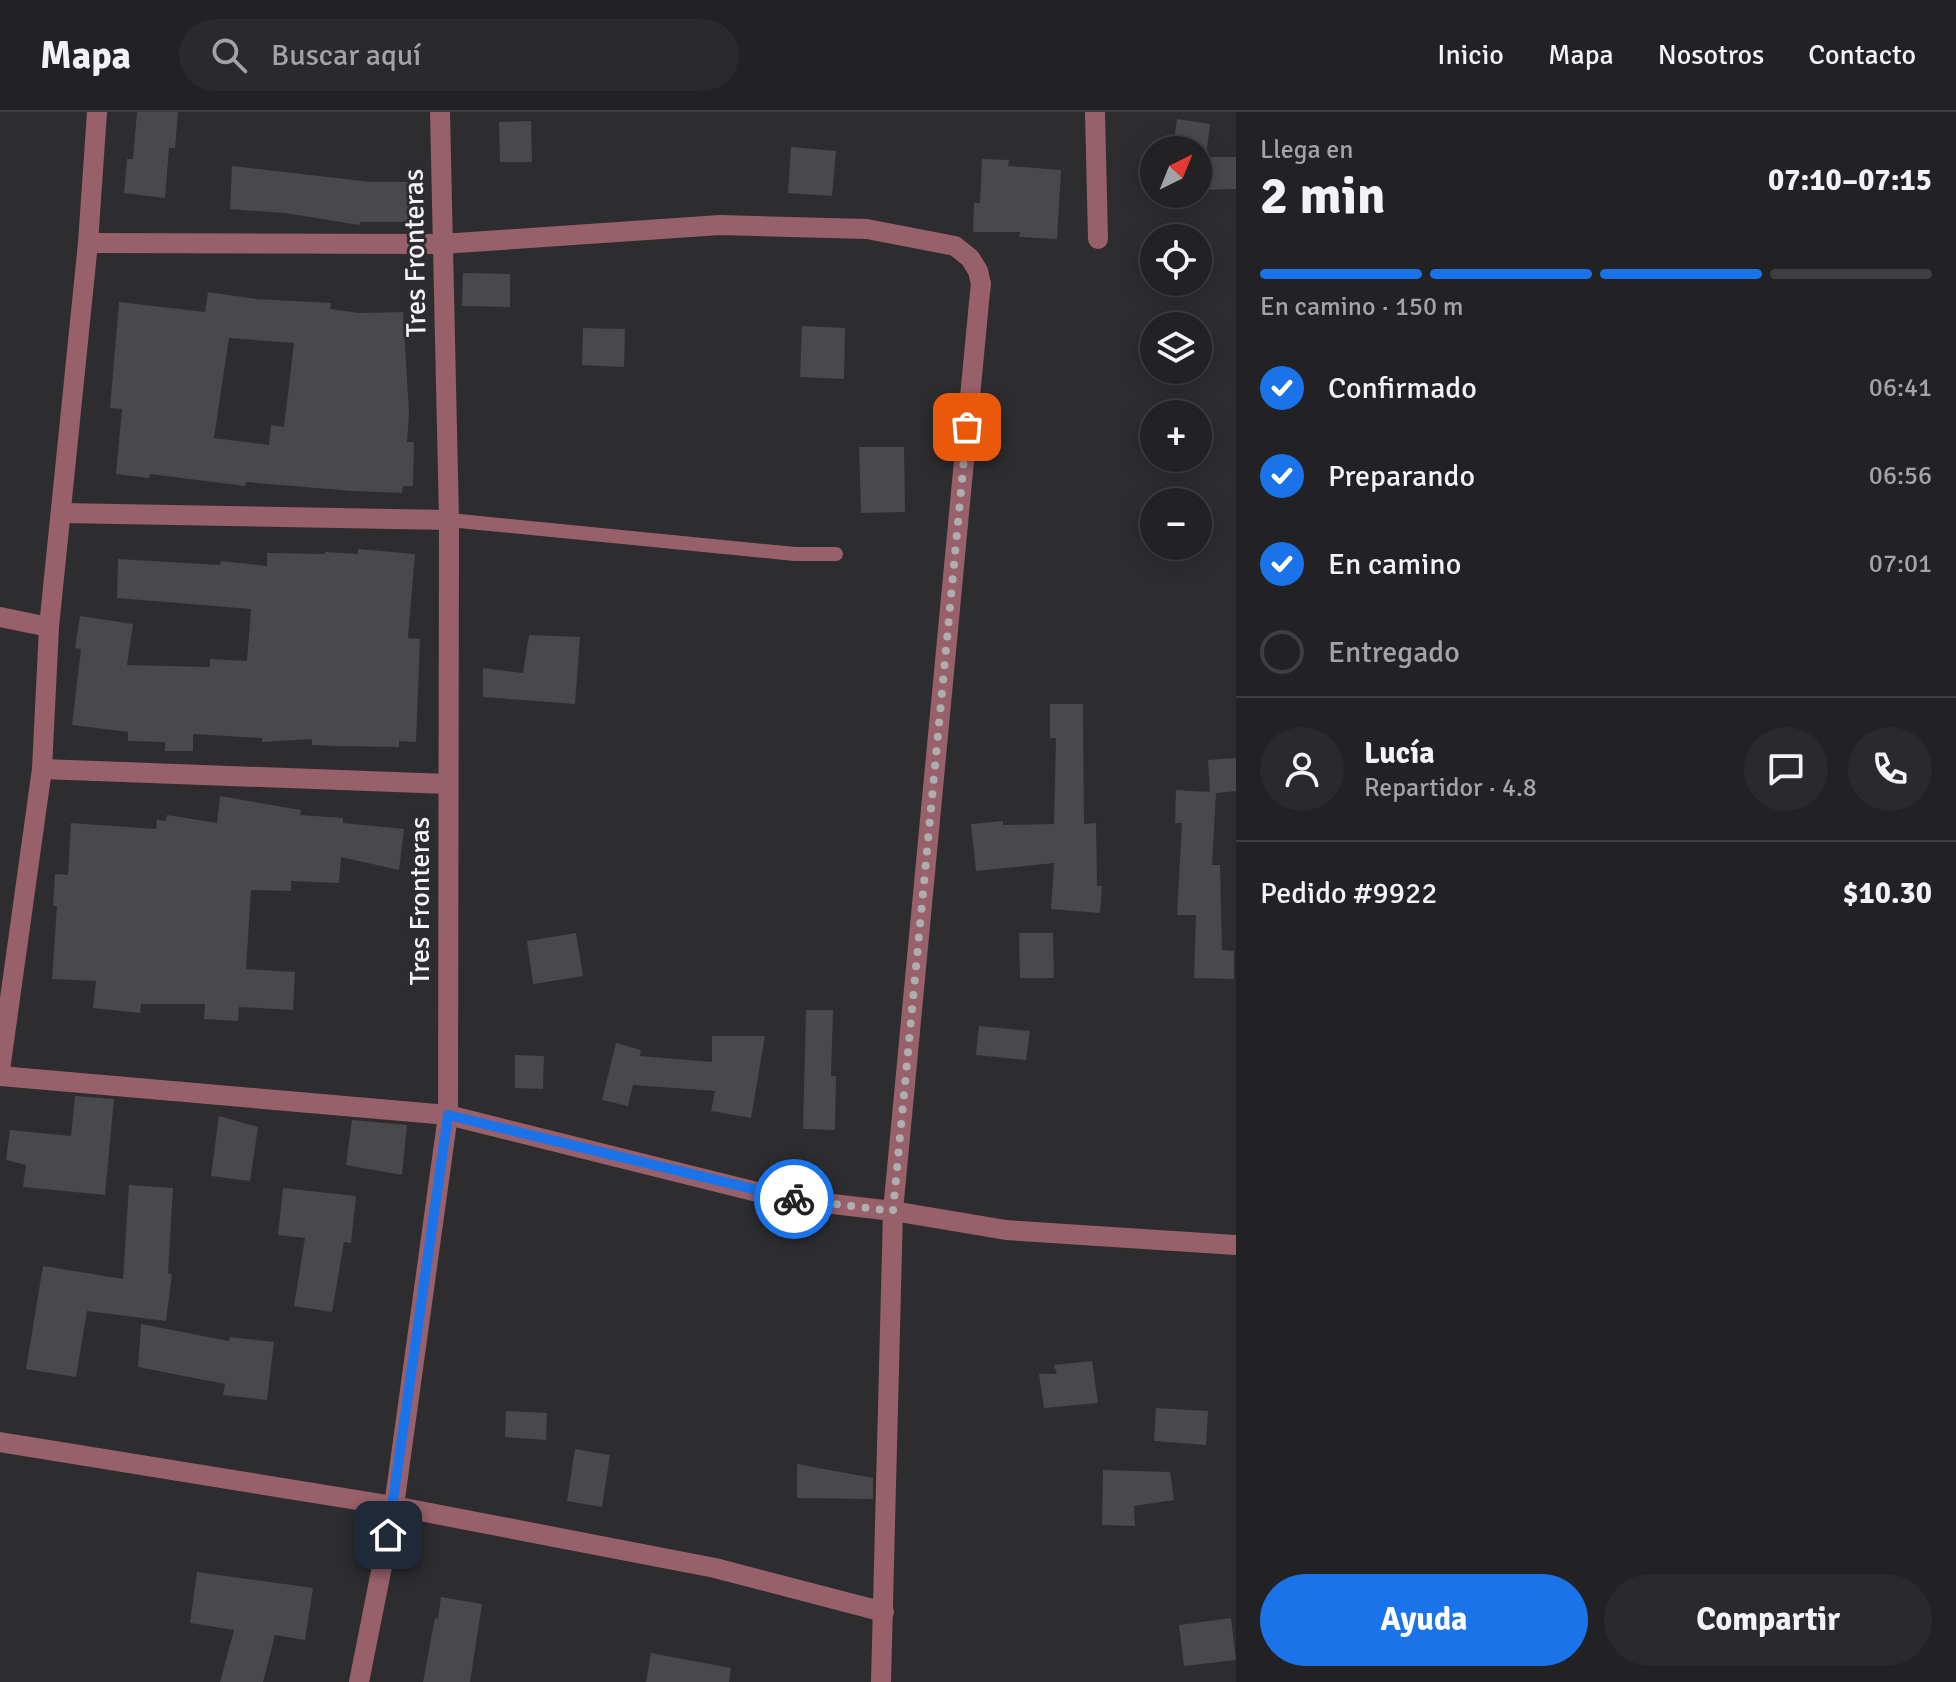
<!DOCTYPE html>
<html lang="es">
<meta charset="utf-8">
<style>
:root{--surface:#222123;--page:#2a292b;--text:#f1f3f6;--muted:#a2a3a6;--line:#3f3e41;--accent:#1a73e8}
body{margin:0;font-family:Signika,sans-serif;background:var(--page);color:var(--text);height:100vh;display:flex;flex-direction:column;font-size:30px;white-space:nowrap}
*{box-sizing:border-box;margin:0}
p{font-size:26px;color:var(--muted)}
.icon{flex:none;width:44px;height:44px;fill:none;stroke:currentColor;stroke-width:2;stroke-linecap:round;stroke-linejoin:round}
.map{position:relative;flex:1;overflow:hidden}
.details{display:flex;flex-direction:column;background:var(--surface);width:720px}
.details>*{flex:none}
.needle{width:52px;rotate:43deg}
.buttons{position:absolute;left:1140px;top:24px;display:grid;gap:16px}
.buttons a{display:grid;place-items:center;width:72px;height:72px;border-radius:50%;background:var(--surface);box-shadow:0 4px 20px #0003,0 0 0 2px var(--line);font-size:40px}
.pin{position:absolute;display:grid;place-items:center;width:68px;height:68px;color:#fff;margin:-34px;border-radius:16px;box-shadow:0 4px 12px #0006}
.courier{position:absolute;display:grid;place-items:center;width:80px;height:80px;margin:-40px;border:6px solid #1a73e8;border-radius:50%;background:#fff;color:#222;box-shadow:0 2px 10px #0007}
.overview em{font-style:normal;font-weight:800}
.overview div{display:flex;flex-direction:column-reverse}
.overview{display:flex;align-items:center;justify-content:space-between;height:136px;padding:0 24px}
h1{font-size:52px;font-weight:800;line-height:60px}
.bar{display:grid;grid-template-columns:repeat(4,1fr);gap:12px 8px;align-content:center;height:96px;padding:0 24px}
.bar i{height:10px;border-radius:6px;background:var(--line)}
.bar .selected{background:var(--accent)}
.bar p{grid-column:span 4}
.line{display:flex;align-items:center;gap:20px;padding:0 24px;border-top:2px solid var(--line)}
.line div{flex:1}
.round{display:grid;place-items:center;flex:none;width:84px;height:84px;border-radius:42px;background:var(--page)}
ol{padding:0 24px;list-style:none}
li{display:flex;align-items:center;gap:24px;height:88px}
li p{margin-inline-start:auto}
li .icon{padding:8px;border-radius:50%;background:var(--accent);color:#fff;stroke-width:4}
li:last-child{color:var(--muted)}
li i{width:44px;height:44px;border:4px solid var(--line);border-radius:50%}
.primary-button{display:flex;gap:16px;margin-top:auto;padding:16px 24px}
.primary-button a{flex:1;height:92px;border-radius:48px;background:var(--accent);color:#fff;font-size:32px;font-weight:800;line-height:92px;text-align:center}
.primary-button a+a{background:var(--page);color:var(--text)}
header{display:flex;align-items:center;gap:48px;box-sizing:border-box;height:112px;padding:0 40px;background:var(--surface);border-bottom:2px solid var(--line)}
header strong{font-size:38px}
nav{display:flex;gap:44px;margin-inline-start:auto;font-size:28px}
.search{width:560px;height:72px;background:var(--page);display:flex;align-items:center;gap:20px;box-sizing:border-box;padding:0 28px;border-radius:44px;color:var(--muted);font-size:30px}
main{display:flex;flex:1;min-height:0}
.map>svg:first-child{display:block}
</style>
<header>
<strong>Mapa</strong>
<div class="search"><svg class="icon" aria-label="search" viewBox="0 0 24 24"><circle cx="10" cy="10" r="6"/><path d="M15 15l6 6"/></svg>Buscar aquí</div>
<nav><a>Inicio</a><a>Mapa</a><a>Nosotros</a><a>Contacto</a></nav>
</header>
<main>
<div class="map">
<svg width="1236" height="1570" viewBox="0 0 1236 1570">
<rect width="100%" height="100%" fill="#2d2c2f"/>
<g fill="#49484b" fill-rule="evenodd">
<path d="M137 0H178L175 36H169L165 86 124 81 127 47H133Z"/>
<path d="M1177 7 1210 12 1206 45H1236V77L1198 78V38H1161L1173 36Z"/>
<path d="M531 9 532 50H500L499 10Z"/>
<path d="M791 35 836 39 832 84 788 81Z"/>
<path d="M982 47 1009 48 1008 54 1061 58 1057 127 1019 125 1020 120H973L974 91H980Z"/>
<path d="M232 54 371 70H414V110H360L359 113 285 101 230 97Z"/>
<path d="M463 161 510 162V195L462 194Z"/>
<path d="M208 180 256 187 331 191 330 197 359 201 403 200 409 301 407 330H414L413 374H403L402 381 352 379 246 370 245 374 150 362 149 366 116 362 122 297 110 296 119 190 205 200ZM229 226 294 231 284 315 271 313 269 333 214 326Z"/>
<path d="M802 214 845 216 844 267 800 265Z"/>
<path d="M583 216 625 217 624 255 582 253Z"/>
<path d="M859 335H904L905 400 861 401Z"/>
<path d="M358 437 415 442 408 526 420 527 416 630 399 629V635L337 634 312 633V627L262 630V626L193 622V639H165V630L128 629V620L72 613 81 537 75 536 80 504 133 512 127 553 210 555V547L247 549 251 497 117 486 118 447 220 453 221 449 267 454V441L325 442V440L358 442Z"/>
<path d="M529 523 580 525 575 592 483 585V556L523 561Z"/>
<path d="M1050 592H1083L1084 712 1096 711 1097 774H1102L1100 801 1051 797 1054 751 976 759 971 712 1003 709V713L1054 712 1056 626H1050Z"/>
<path d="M1236 646V679L1216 681 1212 753H1220L1222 838 1234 839V867L1194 866 1196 803H1177L1182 711H1175L1176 678 1210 680 1208 648Z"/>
<path d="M220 684 301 698 300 703 343 706V711L404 717 399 758 341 745 339 771 291 769V779L251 778 246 857 295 860 293 898 239 895 238 909 204 907 205 892H141L140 901 93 896 96 869 52 867 57 794H53L55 762 68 763 71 711 156 717 157 708 166 709 167 703 217 711Z"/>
<path d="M576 821 583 864 533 872 527 829Z"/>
<path d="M1019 821H1053L1054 866H1020Z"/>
<path d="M806 898H833L831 964H836L835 1018 803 1017Z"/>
<path d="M979 914 1030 919 1026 948 976 943Z"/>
<path d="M712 924H765L751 1006 711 999 715 979 633 973 628 994 602 988 616 931 641 938 640 944 712 950Z"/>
<path d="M515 943 544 944 543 977 515 976Z"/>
<path d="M75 984 114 987 105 1083 23 1075 26 1053 6 1048 10 1018 71 1024Z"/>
<path d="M219 1004 258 1015 250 1069 211 1064Z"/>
<path d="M352 1008 407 1013 402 1063 346 1053Z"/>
<path d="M129 1073 173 1076 168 1161 172 1162 166 1209 87 1199 76 1265 26 1257 43 1154 123 1167Z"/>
<path d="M283 1076 356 1084 351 1131 344 1130 332 1200 294 1194 305 1126 278 1123Z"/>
<path d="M141 1212 229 1229 230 1225 274 1230 267 1288 223 1283 225 1272 138 1255Z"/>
<path d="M1092 1249 1098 1291 1044 1296 1039 1262H1057L1054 1253Z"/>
<path d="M1156 1296 1208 1299 1206 1333 1154 1329Z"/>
<path d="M506 1299 547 1301 546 1328 505 1325Z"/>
<path d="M575 1337 610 1343 602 1395 567 1389Z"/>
<path d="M797 1352 873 1366V1387L797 1386Z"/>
<path d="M1103 1358 1170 1360 1174 1388 1134 1394 1135 1414 1102 1413Z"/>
<path d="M197 1460 313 1476 305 1528 275 1523 263 1570H220L234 1518 190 1511Z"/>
<path d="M441 1485 482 1492 470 1570H423L435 1506 438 1507Z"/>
<path d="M1231 1506 1236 1548 1184 1554 1179 1513Z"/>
<path d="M651 1541 731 1556 729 1570H646Z"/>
</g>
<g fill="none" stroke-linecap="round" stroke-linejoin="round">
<path stroke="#98606a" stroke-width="14" d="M449 408 795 442H836"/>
<g stroke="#98606a" stroke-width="20">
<path d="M1095 0 1098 127"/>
<path d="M88 131 442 132 720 113 867 117 955 134 970 146 978 159 981 172 979 190 893 1099 881 1570"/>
<path d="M62 401 449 408"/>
<path d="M0 505 49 515"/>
<path d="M42 657 448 672"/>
<path d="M0 958 42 657 49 515 88 131 97 0"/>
<path d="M0 964 448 1003 781 1086 893 1099 1006 1118 1236 1133"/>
<path d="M0 1330 394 1394 715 1456 884 1500"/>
<path d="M359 1570 394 1394 448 1003 449 408 440 0"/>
</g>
</g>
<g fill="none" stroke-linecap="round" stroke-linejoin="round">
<path stroke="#aeaeb0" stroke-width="8" stroke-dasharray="0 14.4" d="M794 1087 893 1099 967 315"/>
<path stroke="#1a73e8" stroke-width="10" d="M388 1423 448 1003 794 1087"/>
</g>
<g text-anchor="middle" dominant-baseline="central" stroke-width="6" stroke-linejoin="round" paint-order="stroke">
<g font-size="28" fill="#f4f4f6" stroke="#2d2c2f">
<text transform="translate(415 141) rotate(-91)">Tres Fronteras</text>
<text transform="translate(420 789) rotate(-90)">Tres Fronteras</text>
</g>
</g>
</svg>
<div class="buttons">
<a><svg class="needle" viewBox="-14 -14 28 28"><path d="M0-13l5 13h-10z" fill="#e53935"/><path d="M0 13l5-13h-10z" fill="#a2a3a6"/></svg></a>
<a><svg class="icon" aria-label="locate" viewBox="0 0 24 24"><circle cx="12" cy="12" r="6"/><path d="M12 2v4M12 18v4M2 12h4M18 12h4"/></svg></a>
<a><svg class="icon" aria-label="layers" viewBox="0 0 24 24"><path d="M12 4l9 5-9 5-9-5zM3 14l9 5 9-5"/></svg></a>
<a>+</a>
<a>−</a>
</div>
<div class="pin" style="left:967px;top:315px;background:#ea580c"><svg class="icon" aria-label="bag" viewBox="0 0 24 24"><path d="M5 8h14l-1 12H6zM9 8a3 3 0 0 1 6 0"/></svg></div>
<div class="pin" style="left:388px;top:1423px;background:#1f2937"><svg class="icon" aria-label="home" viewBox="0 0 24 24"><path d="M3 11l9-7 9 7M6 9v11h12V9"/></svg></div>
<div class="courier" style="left:794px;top:1087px"><svg class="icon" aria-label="bike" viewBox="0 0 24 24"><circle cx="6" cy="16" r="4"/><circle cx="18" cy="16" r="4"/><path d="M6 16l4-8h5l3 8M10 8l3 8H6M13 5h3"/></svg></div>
</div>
<section class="details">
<div class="overview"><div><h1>2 min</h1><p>Llega en</p></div><em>07:10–07:15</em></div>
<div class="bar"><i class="selected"></i><i class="selected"></i><i class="selected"></i><i></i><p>En camino · 150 m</p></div>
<ol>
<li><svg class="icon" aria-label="check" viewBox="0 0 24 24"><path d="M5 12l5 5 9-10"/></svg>Confirmado<p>06:41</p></li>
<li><svg class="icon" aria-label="check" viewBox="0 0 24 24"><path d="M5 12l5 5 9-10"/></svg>Preparando<p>06:56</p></li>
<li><svg class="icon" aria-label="check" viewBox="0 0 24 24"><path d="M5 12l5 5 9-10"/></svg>En camino<p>07:01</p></li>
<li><i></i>Entregado</li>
</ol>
<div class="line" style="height:144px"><a class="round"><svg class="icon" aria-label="person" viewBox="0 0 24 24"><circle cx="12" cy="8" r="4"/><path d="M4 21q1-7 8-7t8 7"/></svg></a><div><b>Lucía</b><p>Repartidor · 4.8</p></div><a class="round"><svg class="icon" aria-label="chat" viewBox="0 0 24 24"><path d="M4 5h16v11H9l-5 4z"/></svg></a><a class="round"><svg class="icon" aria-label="phone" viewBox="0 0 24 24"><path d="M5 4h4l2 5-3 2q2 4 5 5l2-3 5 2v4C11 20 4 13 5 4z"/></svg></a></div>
<div class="line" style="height:104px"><div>Pedido #9922</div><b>$10.30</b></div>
<div class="primary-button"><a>Ayuda</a><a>Compartir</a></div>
</section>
</main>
